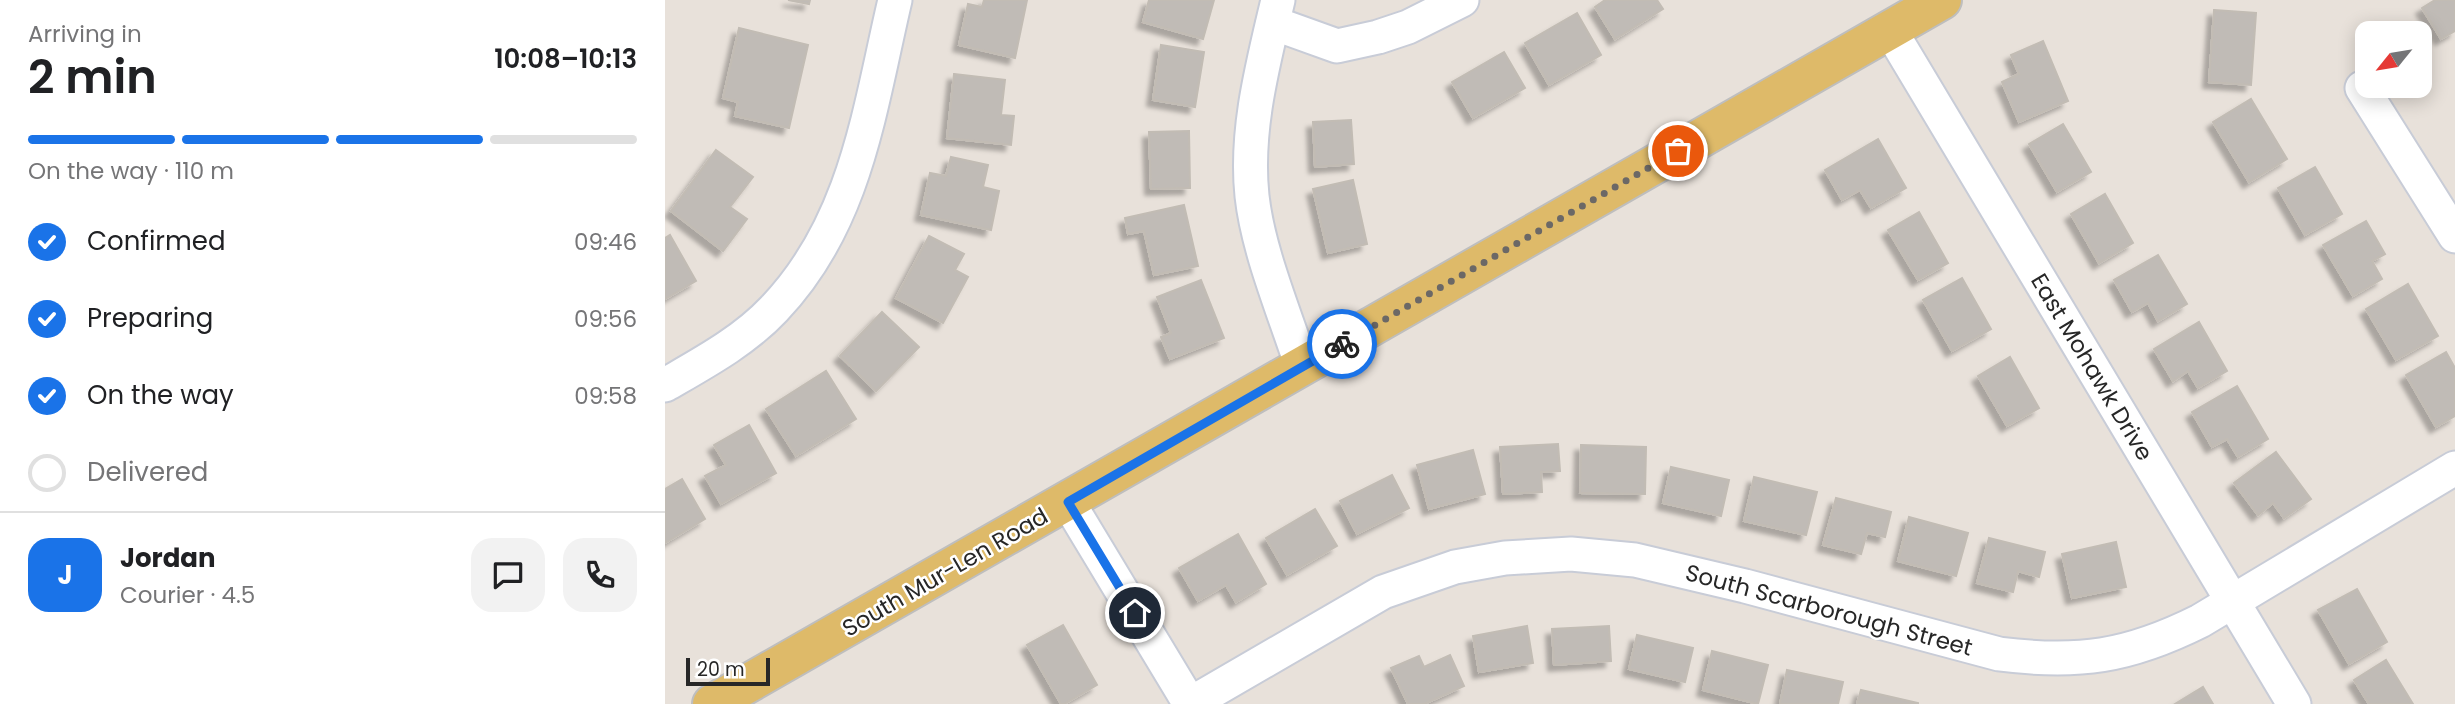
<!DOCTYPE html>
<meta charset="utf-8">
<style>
:root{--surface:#fff;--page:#f2f2f2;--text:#202124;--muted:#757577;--line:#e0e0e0;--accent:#1a73e8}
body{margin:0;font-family:Poppins,sans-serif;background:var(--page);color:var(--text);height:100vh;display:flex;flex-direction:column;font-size:26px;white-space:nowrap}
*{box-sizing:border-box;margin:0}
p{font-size:23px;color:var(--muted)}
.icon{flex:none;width:38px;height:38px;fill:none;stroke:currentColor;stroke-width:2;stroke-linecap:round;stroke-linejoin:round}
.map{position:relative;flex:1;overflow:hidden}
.drawer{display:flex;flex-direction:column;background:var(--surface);width:665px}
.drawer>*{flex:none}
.needle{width:46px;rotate:240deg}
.fabs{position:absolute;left:1690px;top:21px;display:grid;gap:14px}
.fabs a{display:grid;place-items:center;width:77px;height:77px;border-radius:14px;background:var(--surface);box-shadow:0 4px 18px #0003;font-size:35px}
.scale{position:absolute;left:21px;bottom:18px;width:84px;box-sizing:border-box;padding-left:7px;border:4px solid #272727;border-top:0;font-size:19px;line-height:24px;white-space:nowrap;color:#272727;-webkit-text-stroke:5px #fff;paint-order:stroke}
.pin{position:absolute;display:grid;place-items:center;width:60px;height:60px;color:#fff;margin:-30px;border:4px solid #fff;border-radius:50%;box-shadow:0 2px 7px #0007}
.courier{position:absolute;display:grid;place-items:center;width:70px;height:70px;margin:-35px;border:5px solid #1a73e8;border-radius:50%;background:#fff;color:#222;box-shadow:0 2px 9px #0007}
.summary em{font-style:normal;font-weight:600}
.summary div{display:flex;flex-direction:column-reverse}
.summary{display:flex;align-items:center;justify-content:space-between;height:119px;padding:0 28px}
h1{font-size:46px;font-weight:600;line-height:52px}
.bar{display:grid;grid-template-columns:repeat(4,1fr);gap:10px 7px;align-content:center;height:84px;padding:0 28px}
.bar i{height:9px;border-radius:5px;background:var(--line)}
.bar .current{background:var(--accent)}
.bar p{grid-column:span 4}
.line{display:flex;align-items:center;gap:18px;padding:0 28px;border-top:2px solid var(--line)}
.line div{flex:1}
.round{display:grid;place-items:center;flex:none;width:74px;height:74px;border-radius:21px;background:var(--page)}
ol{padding:0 28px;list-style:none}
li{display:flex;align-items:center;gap:21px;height:77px}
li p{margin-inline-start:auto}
li .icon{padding:7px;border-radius:50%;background:var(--accent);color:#fff;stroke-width:4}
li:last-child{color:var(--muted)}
li i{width:38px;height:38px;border:4px solid var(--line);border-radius:50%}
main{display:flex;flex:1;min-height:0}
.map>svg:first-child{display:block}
</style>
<main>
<section class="drawer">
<div class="summary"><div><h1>2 min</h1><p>Arriving in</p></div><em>10:08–10:13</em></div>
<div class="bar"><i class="current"></i><i class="current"></i><i class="current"></i><i></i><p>On the way · 110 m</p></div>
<ol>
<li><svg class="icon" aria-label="check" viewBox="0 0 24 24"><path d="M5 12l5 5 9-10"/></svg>Confirmed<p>09:46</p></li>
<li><svg class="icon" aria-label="check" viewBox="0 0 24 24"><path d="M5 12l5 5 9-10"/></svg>Preparing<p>09:56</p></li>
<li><svg class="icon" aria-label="check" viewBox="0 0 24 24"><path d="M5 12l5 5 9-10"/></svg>On the way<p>09:58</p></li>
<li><i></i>Delivered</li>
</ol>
<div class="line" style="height:126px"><b class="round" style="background:var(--accent);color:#fff">J</b><div><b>Jordan</b><p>Courier · 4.5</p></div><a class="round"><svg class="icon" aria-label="chat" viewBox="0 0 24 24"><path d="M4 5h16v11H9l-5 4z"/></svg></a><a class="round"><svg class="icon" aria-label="phone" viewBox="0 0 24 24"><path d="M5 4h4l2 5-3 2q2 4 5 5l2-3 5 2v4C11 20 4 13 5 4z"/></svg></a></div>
</section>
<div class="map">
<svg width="1790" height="704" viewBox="0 0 1790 704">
<defs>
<filter id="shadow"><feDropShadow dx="-6" dy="6" stdDeviation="2" flood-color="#0004"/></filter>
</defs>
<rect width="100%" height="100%" fill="#e8e1da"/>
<g fill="#c0bbb6" stroke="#c2bcb4" stroke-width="2" filter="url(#shadow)">
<path d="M123 0H145L144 4Z"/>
<path d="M319 0H362L350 58 294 45 303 4 317 7Z"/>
<path d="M484 0H549L538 39 478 22Z"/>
<path d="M940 0H992L998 9 950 39 930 7Z"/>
<path d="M1770 0H1790V31L1776 39 1757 8Z"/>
<path d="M1549 10 1591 13 1586 85 1544 82Z"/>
<path d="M912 13 936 55 884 85 860 43Z"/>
<path d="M74 28 143 45 124 128 70 116 73 102 58 98Z"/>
<path d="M1378 41 1403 101 1354 122 1337 82 1354 74 1346 55Z"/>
<path d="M496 45 539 52 530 107 488 100Z"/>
<path d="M839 52 860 88 808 118 787 82Z"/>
<path d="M289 74 340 80 336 115 349 116 346 145 282 138Z"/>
<path d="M1586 99 1622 159 1584 182 1548 122Z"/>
<path d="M686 120 689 164 650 167 648 122Z"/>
<path d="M1398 124 1426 172 1392 192 1364 144Z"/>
<path d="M524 131 525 188 486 189 484 132Z"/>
<path d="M1213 139 1241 188 1206 208 1195 190 1177 200 1160 170Z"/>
<path d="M51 150 88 177 65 207 82 219 58 251 6 211Z"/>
<path d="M286 157 323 165 318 187 334 191 326 230 256 215 265 173 281 176Z"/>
<path d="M1650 167 1677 214 1640 235 1613 188Z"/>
<path d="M688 180 702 244 663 253 648 189Z"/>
<path d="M1440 194 1468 243 1434 263 1406 214Z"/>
<path d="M519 205 533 266 489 275 479 231 463 234 460 218Z"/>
<path d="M1254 212 1283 263 1253 280 1223 230Z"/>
<path d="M1701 221 1720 254 1707 261 1717 279 1688 296 1658 245Z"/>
<path d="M5 235 31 281 0 299V238Z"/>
<path d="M264 236 299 254 290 270 303 277 278 323 231 298Z"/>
<path d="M1493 255 1522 304 1493 321 1483 303 1467 312 1449 280Z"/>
<path d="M1297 278 1326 329 1287 351 1258 300Z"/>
<path d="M536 280 559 338 505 359 496 337 506 333 492 297Z"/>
<path d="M1743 284 1773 336 1731 360 1701 309Z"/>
<path d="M217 312 254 347 211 391 175 356Z"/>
<path d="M1534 322 1562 371 1533 388 1523 371 1508 381 1489 349Z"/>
<path d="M1781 352 1790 368V416L1771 427 1741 375Z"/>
<path d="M1345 357 1374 408 1342 426 1313 376Z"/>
<path d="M161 371 191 419 131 456 101 409Z"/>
<path d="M1572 386 1603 439 1573 457 1562 439 1547 447 1527 412Z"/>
<path d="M84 425 111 473 56 504 40 476 61 465 49 445Z"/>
<path d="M893 444 895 471 876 472 877 492 838 494 835 447Z"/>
<path d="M916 445 981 447 980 494 915 493Z"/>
<path d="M808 450 820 494 764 509 752 465Z"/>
<path d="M1611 452 1646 499 1619 518 1608 503 1593 515 1569 483Z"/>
<path d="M1006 467 1064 480 1056 516 998 503Z"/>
<path d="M727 475 744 508 692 534 675 501Z"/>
<path d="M1089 477 1152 492 1141 535 1079 521Z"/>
<path d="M17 479 40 519 0 543V489Z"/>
<path d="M1171 498 1226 512 1220 537 1202 533 1196 554 1158 545Z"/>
<path d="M650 509 672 546 622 575 601 538Z"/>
<path d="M1244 517 1303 533 1291 576 1233 561Z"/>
<path d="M573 534 601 584 571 602 561 585 533 601 514 568Z"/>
<path d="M1324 538 1380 552 1374 577 1353 571 1348 592 1312 583Z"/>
<path d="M1451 542 1461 587 1407 598 1397 554Z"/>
<path d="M1692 589 1722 642 1684 664 1653 610Z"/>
<path d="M398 625 432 685 399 704H396L362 645Z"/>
<path d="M862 626 868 663 814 672 808 636Z"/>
<path d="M944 626 946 661 889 665 887 629Z"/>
<path d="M972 635 1028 648 1020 682 964 669Z"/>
<path d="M1047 651 1103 665 1093 704 1038 690Z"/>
<path d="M785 655 799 686 759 704H743L726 668 754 656 759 667Z"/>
<path d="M1721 660 1748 704H1704L1689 680Z"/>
<path d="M1122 670 1178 682 1173 704H1115Z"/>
<path d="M1538 687 1548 704H1510Z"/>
<path d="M1196 690 1253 703V704H1192Z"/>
</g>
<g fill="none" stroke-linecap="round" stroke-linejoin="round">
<g stroke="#c8ccd7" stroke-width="37">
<g id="minor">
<path d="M613 0C598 64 580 130 587 196 593 251 620 314 637 367"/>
<path d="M608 23 672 46 713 37 743 27 797 0"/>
<path d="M1225 30 1629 704"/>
<path d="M1697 88 1790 236"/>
<path d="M0 385C38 363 79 341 109 309 191 223 204 111 230 0"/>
<path d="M403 502 525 704"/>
<path d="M525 704 718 592 790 567 840 558 906 554 970 560 1080 586 1334 654C1413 664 1463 657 1535 621L1790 468"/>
</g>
</g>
<g stroke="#bebebe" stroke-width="42">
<path id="major" d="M47 704 1277 0"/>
</g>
<use href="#minor" stroke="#fff" stroke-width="33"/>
<use href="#major" stroke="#deba69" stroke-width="38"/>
</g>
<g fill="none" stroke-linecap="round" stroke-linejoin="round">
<path stroke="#6b6866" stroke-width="7" stroke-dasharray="0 12.6" d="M677 344 1013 151"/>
<path stroke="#1a73e8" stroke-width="9" d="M470 613 403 502 677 344"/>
</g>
<g text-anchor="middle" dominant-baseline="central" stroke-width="5" stroke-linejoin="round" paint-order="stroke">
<g font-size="23" fill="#272727" stroke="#fff">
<text transform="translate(1427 367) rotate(59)">East Mohawk Drive</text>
<text transform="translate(280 572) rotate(-30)">South Mur-Len Road</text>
<text transform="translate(1164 610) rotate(15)">South Scarborough Street</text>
</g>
</g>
</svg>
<div class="fabs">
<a><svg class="needle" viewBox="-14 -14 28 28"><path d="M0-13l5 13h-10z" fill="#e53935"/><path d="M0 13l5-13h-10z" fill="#757577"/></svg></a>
</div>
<div class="scale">20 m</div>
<div class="pin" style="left:1013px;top:151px;background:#ea580c"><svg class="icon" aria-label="bag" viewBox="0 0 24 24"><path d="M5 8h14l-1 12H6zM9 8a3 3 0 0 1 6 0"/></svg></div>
<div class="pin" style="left:470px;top:613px;background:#1f2937"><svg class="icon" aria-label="home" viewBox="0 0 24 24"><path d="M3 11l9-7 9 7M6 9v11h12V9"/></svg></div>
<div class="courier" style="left:677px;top:344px"><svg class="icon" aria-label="bike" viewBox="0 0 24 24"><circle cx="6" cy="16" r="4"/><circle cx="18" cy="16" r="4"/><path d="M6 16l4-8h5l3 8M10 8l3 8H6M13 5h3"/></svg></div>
</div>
</main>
